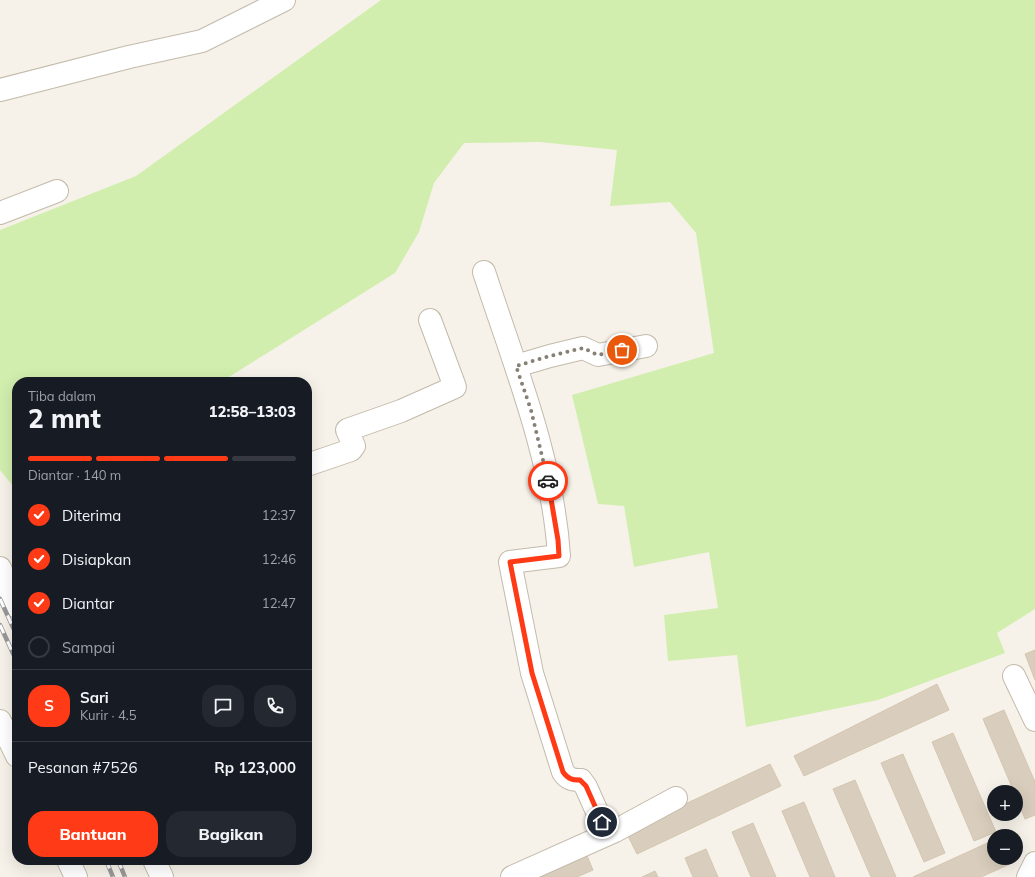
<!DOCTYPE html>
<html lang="id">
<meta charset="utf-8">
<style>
:root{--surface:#171b24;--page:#242831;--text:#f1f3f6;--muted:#9ea1a6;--line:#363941;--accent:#ff3b17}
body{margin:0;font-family:Mulish,sans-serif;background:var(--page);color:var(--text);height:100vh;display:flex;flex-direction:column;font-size:15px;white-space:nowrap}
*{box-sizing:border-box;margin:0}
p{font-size:13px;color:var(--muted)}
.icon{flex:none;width:22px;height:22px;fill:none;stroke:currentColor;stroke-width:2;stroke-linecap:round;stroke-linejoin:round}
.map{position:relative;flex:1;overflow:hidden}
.panel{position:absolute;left:12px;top:377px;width:300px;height:488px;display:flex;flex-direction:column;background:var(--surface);border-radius:16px;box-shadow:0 4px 16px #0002}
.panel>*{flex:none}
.fabs{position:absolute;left:987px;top:785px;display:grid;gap:8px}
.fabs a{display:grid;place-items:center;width:36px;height:36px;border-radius:50%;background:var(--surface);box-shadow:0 4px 16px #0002;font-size:20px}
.pin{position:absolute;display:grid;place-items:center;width:34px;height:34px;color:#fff;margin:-17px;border:2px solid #fff;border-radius:50%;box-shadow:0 1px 4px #0007}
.courier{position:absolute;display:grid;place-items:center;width:40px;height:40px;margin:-20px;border:3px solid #ff3b17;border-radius:50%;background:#fff;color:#222;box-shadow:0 1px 5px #0007}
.summary em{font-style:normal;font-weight:800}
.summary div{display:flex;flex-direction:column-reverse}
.summary{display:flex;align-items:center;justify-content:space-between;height:68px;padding:0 16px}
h1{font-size:26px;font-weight:800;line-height:30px}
.bar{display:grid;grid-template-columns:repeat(4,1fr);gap:6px 4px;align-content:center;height:48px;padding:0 16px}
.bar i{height:5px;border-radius:3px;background:var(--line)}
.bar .current{background:var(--accent)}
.bar p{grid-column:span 4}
.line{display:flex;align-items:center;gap:10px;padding:0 16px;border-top:1px solid var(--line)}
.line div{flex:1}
.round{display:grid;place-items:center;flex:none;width:42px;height:42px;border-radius:16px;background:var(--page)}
ol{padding:0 16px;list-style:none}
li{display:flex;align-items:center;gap:12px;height:44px}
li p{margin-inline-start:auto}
li .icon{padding:4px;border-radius:50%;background:var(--accent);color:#fff;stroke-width:4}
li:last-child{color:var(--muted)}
li i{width:22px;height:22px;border:2px solid var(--line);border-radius:50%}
.action{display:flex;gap:8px;margin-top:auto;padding:8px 16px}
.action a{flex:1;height:46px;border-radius:16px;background:var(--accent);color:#fff;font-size:16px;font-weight:800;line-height:46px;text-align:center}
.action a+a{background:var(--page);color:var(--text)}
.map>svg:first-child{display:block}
</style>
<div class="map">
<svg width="1035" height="877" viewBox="0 0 1035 877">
<rect width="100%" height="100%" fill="#f6f2e9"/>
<path fill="#d1eeae" d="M381 0H1035V609L997 633 1005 653 878 700 746 727 737 655 668 661 664 615 718 608 709 552 634 567 624 506 598 504 572 395 714 353 696 233 670 202 610 206 617 150 540 142 464 143 434 183 419 232 395 273 221 382H17V491L0 470V230L136 176Z"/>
<g fill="#d9cebd" stroke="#d5c6af">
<path d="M1035 650V680L1025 654Z"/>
<path d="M937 684 949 710 804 776 794 756Z"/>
<path d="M1004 710 1035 782V815L1025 819 1016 797V792H1014L983 719Z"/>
<path d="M953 733 996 832 974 841 932 742Z"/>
<path d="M903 754 945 853 924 862 881 763Z"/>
<path d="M770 764 781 786 637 854 626 832Z"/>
<path d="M855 780 896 877H871L833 789Z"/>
<path d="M804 802 835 877H810L782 811Z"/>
<path d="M753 823 776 877H751L732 832Z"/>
<path d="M994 840V858H1007L1010 864 981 877H913Z"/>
<path d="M706 849 718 877H693L685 858Z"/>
<path d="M585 851 593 870 577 877H522Z"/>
<path d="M655 871 658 877H642Z"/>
</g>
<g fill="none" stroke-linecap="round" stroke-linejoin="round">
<g stroke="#c3baaa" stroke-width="24">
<g id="minor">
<path d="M0 90 129 57 202 41 284 0"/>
<path d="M0 213 57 191"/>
<path d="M484 272C514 364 553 459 559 556L510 562 532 673 563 772C568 779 572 780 581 780L586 787 607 834"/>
<path d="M516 366 550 356 583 348 598 355 646 346"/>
<path d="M307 465 351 450 354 446 347 430 401 411 455 387 430 320"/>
<path d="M0 568 17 607"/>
<path d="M1014 676 1035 720"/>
<path d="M0 721 17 756"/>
<path d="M68 860 76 877"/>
<path d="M154 860 162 877"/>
<path d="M512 877 615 831 676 798"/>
<path d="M1028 877 1035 863"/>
</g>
</g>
<use href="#minor" stroke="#fff" stroke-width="22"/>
<g stroke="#989898" stroke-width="4.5">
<g id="rail">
<path d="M0 599 17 636"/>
<path d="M0 625 17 662"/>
<path d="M106 860 113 877"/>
<path d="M118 860 125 877"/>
</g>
</g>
<use href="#rail" stroke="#fff" stroke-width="3" stroke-dasharray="9" stroke-linecap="butt"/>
</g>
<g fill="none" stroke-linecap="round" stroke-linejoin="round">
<path stroke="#878075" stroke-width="4" stroke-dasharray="0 7.2" d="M548 481 531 410 516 366 550 356 583 348 598 355 622 350"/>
<path stroke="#ff3b17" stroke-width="5" d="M548 481 558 540 559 556 510 562 532 673 563 772C568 779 572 780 580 780L586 786 602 822"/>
</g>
</svg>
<div class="fabs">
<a>+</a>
<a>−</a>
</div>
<div class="pin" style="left:622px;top:350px;background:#ea580c"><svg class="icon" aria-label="bag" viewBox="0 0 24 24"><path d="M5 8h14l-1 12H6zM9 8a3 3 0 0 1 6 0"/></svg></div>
<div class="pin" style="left:602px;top:822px;background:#1f2937"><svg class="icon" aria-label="home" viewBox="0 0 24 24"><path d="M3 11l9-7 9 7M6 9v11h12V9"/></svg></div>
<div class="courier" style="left:548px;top:481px"><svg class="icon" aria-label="car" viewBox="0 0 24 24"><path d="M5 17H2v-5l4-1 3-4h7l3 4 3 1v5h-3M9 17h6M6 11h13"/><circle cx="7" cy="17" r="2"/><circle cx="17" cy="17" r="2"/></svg></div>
<section class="panel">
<div class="summary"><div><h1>2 mnt</h1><p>Tiba dalam</p></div><em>12:58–13:03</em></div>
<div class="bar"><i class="current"></i><i class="current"></i><i class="current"></i><i></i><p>Diantar · 140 m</p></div>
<ol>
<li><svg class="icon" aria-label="check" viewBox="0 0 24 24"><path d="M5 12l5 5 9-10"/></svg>Diterima<p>12:37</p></li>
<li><svg class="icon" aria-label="check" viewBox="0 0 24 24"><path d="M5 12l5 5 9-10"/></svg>Disiapkan<p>12:46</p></li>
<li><svg class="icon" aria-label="check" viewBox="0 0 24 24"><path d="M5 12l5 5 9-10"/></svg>Diantar<p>12:47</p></li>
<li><i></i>Sampai</li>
</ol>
<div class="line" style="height:72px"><b class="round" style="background:var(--accent);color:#fff">S</b><div><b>Sari</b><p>Kurir · 4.5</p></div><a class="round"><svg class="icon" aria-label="chat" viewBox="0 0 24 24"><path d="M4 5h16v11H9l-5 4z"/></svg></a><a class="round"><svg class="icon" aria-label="phone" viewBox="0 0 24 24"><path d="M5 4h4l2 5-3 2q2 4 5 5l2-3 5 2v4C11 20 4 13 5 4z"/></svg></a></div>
<div class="line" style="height:52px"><div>Pesanan #7526</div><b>Rp 123,000</b></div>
<div class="action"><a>Bantuan</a><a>Bagikan</a></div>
</section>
</div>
